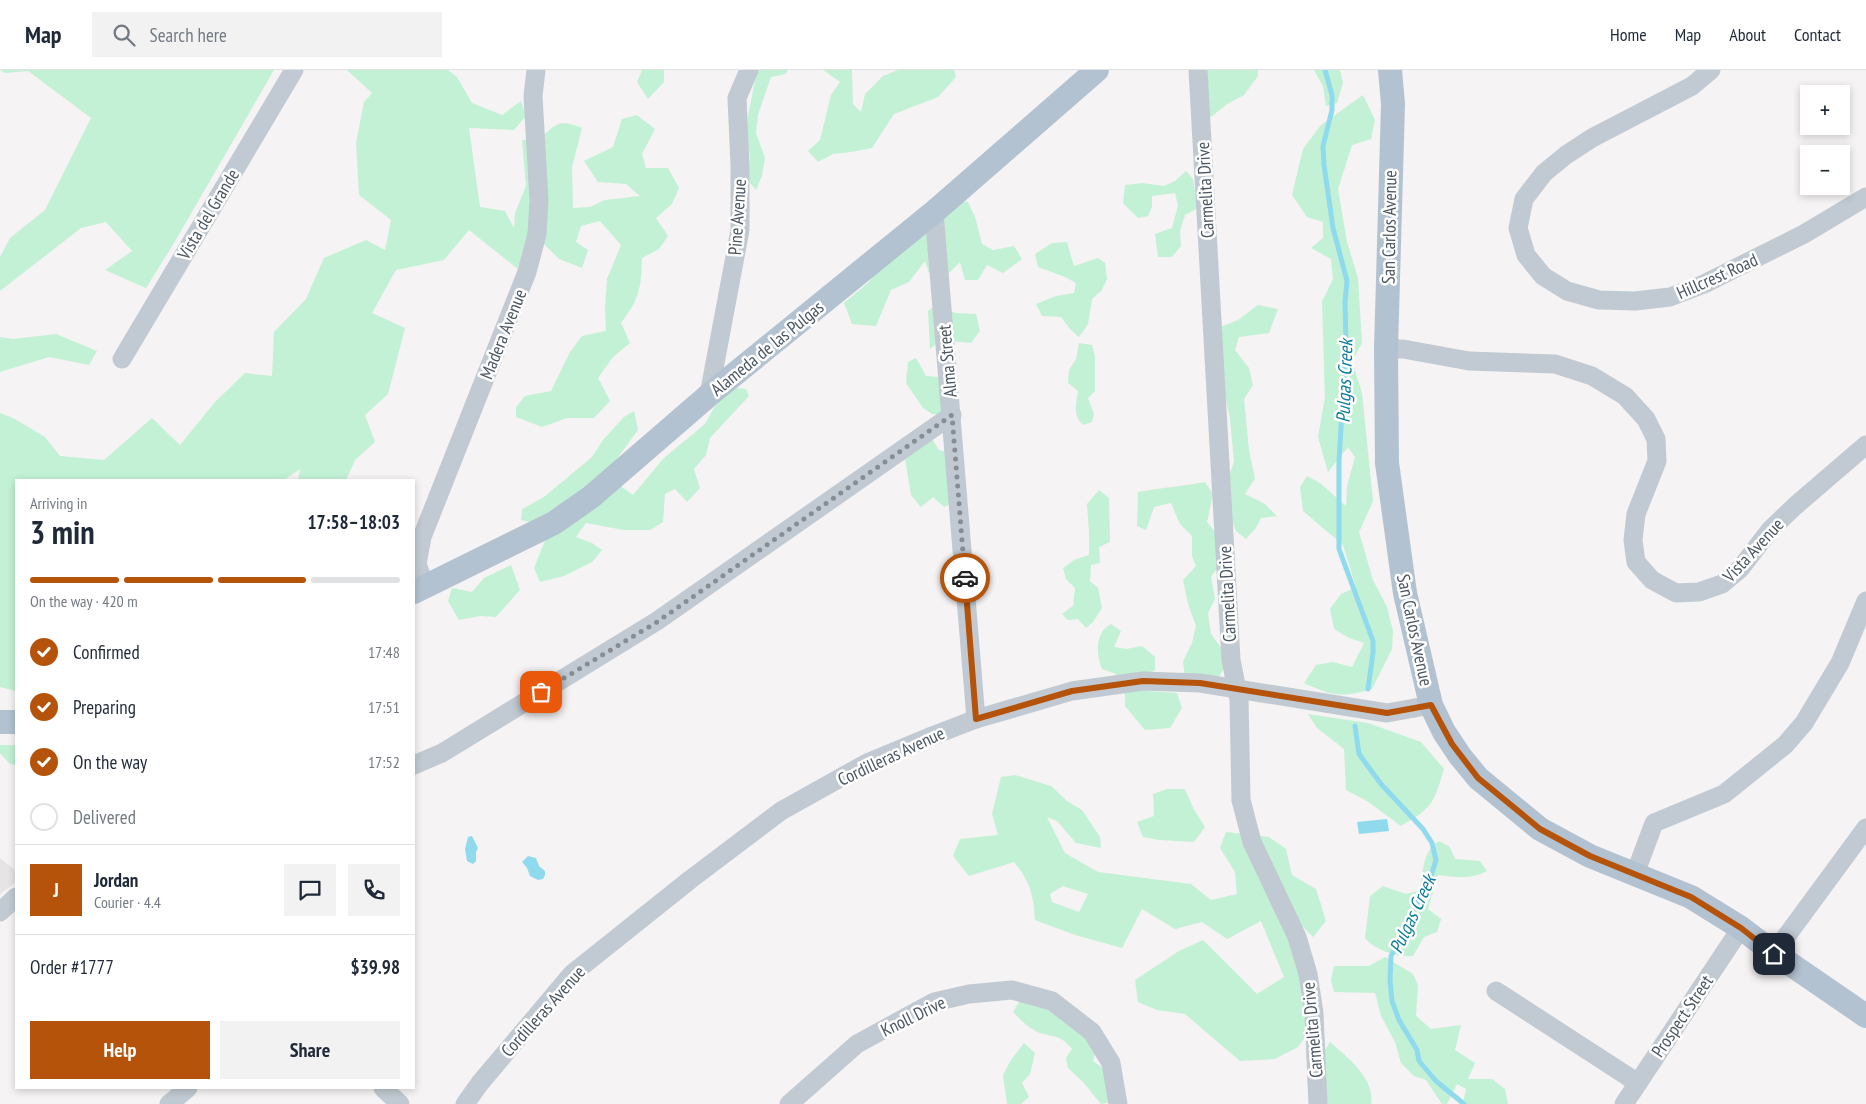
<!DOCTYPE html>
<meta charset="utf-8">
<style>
:root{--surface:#fff;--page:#f2f2f3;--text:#1f2937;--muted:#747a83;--line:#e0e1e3;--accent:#b45309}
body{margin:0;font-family:"PT Sans Narrow",sans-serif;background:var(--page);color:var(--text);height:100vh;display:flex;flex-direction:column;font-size:19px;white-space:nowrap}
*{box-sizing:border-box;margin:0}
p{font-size:16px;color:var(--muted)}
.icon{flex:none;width:28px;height:28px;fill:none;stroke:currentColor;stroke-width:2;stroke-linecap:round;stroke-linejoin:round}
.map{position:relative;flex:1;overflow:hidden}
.sheet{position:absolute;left:15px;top:409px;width:400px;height:610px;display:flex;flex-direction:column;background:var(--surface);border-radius:0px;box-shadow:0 2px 8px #0003}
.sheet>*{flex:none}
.tools{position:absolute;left:1800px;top:15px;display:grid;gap:10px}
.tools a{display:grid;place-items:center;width:50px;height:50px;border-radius:0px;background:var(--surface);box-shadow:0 2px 8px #0003;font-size:25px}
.pin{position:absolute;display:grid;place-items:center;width:42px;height:42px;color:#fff;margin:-21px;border-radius:10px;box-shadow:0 2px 8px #0006}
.courier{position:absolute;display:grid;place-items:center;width:50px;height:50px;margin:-25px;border:4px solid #b45309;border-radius:50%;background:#fff;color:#222;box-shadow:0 1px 6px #0007}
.summary em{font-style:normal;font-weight:800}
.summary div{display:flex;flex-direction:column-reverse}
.summary{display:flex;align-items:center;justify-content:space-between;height:85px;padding:0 15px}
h1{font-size:32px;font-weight:800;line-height:38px}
.bar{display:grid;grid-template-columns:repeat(4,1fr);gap:8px 5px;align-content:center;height:60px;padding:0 15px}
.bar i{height:6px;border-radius:4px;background:var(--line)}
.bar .on{background:var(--accent)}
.bar p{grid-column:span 4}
.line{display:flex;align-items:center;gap:12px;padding:0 15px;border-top:1px solid var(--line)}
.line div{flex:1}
.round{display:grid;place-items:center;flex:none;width:52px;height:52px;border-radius:0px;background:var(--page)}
ol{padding:0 15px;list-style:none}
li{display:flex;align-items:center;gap:15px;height:55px}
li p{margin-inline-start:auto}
li .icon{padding:5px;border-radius:50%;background:var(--accent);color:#fff;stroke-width:4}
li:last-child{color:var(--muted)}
li i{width:28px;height:28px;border:2px solid var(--line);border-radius:50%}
.action{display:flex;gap:10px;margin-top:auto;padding:10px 15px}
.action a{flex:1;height:58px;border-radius:0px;background:var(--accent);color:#fff;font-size:20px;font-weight:800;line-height:58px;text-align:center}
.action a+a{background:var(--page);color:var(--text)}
header{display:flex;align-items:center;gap:30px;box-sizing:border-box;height:70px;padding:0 25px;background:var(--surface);border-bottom:1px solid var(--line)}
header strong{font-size:24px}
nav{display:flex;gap:28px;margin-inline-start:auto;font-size:18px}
.search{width:350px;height:45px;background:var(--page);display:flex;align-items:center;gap:12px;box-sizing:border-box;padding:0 18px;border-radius:0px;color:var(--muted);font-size:19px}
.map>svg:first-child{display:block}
</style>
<header>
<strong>Map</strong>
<div class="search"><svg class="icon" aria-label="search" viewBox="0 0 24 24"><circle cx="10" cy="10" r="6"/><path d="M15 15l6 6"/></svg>Search here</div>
<nav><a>Home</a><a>Map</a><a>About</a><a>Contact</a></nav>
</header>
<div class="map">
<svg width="1866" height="1034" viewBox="0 0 1866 1034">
<rect width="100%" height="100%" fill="#f5f3f3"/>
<path fill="#e6e4e5" d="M0 788 16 801V812L0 824Z"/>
<g fill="#c3f1d5" fill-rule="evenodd">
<path d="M0 0H274L174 173 146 218 105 200 132 181 106 152 81 158 0 221V187L10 168 45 140 91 48 28 1 5 3Z"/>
<path d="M347 0H448L457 7 472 33 502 45 521 31 526 46 514 60 469 58 480 137 505 141 514 158 515 143 526 116 522 70 540 69C556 53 560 49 582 58L572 97 573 138 590 137 605 130 640 126 626 114 598 112 584 91 613 77 622 49 637 45 655 59 642 84 646 98H668L679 118 672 134 656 148 668 166 659 179 642 188C641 218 640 228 621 253L630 273 613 287 598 308 610 331 594 348H567L542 357 516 347V337L525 326 551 321 570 282 582 266 606 261 605 238 607 209 621 175 600 151 581 156 576 172 588 180 582 198 559 189 542 172 519 200 469 160 444 190 396 200 372 243 405 258 388 324 365 345 375 372 355 390 346 410H298L300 399 284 410H16V621L0 617V343L13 348 45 367 60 386 104 390 152 348 180 375 215 332 245 303 272 306 274 262 306 229 324 188 366 170 385 180 391 150 359 125 356 73 364 32 372 23Z"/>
<path d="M642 0H664V12L648 29 637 12Z"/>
<path d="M757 0H788L786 4 771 7 758 45 756 63 765 88 762 106 756 120 749 112 750 86 746 68 748 46Z"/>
<path d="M823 0H852L853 34 861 42 865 24 883 6 898 0H954L956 7 938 27 894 44 872 78 851 82 833 84 818 92 808 81 820 70 831 25 840 12Z"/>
<path d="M1195 0H1258V6L1244 25 1227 34 1211 47 1198 41 1197 30 1209 17 1196 7Z"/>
<path d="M1314 0H1340L1343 13 1337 33 1326 36 1323 16Z"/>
<path d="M1363 25 1375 50 1371 69 1352 75 1338 119 1347 172 1358 208 1362 273 1352 291 1362 323 1373 431 1359 462 1373 510 1387 537 1393 561 1392 579 1372 619C1341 628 1333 626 1304 613L1316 595 1333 592 1352 597 1364 573 1349 568 1334 559 1330 539 1341 524 1356 517 1343 475 1303 441 1300 417 1307 406 1320 413 1346 436 1347 416 1355 387 1348 377 1328 402 1318 367 1325 327 1322 232 1333 209 1331 189 1311 178 1323 168V152L1307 147 1292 125 1303 79 1321 55Z"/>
<path d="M1186 101 1193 109 1198 138 1185 145 1180 161 1181 176 1172 187H1158L1155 164 1172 158 1178 136 1175 123 1152 126V137L1148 146 1138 148 1123 133 1125 115 1142 113 1164 116 1175 111Z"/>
<path d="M958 131 968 132 975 147 982 174 993 180 1014 176 1022 189 1003 203 987 195 978 210H965L960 192 947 205 929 203 925 191 909 212 891 220 876 256 852 254 844 233 869 212 879 198 923 164 944 161V140Z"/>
<path d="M1067 172 1074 196 1098 188 1105 193 1107 209 1102 220 1092 229 1088 254 1079 267 1070 259 1061 247 1042 246 1036 234 1056 226 1074 223 1076 213 1065 207 1038 197 1035 184 1052 173Z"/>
<path d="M1258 235 1278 239 1269 263 1239 267 1235 280 1249 298 1253 315 1244 329 1249 380 1255 409 1245 424 1265 434 1277 446 1261 448 1256 458 1246 469 1236 461 1229 443V406L1234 391 1230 349 1221 307 1220 257 1238 250Z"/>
<path d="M933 237 956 243 976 244 980 261 971 273 940 270 930 279 928 241Z"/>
<path d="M56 264 97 281 89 295 49 287 0 302V267L13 269Z"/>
<path d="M1079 273 1092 275 1095 286V321L1088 328 1094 344 1092 352 1083 355C1073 345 1076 335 1078 321L1068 313 1069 300 1076 289Z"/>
<path d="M916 288 926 306 939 307 952 317 941 344H932L923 338 906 313 908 292Z"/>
<path d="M736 318 746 319 749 326 710 368 706 385 694 399 700 418 687 432 675 419 665 424 663 452 650 460H624L586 453 576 467 592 473 602 480 592 492 564 506 540 512 534 498 546 468 535 453 521 450 522 439 544 427 592 387 603 370 624 347 634 341 638 360 605 405 633 425 664 388 705 354 715 336Z"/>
<path d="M930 366 939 380 952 383 950 434 944 437 933 427 921 437 911 425 905 388Z"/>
<path d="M1205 412 1213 424 1207 452 1230 480 1211 507 1215 529 1208 543 1211 564 1222 579 1224 598 1218 609 1185 607 1183 591 1192 573 1196 556 1188 534 1183 510 1196 496 1192 486V466L1180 454 1171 433 1154 437 1146 460 1137 456 1138 422C1161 418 1183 416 1205 412Z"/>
<path d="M1099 420 1109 428 1110 472 1099 477 1100 493 1091 495 1090 511 1098 518 1102 538 1093 552 1086 558 1078 549 1068 550 1062 544 1073 536 1075 518 1066 509 1063 498 1074 490 1089 485V462L1087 434Z"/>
<path d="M511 495 520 520 496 547 480 546 459 550 448 531 452 518 472 522 484 508Z"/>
<path d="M1111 554 1121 561 1114 577 1126 579 1142 576 1155 587V600L1143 607 1147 621 1177 623 1182 638 1170 658 1145 660 1125 636V625L1116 604 1102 599C1096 584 1095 562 1111 554Z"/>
<path d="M1308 644 1368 653 1421 672 1444 699C1433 735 1433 737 1401 756L1367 731 1346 720 1344 679 1317 658Z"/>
<path d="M0 675H16V695L10 694 0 683Z"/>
<path d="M1015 705 1051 716 1067 731 1082 740 1100 767 1101 778 1076 773 1057 751 1047 747 1065 783 1098 802 1191 814 1211 830 1237 824 1235 802 1220 778 1226 762 1269 767 1286 779 1292 805 1316 819 1326 851 1313 867 1293 847 1304 923 1306 966 1298 977 1275 989 1240 991 1185 944 1157 940 1138 932 1135 910 1179 881 1203 870 1257 924 1284 907 1261 851 1227 869 1202 852 1175 859 1142 839 1122 878 1075 865 1035 850C1034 826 1030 811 1014 792L969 806 953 786 960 769 998 765 992 744 1001 707ZM1063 816 1088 824 1079 842 1052 832 1050 824Z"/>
<path d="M1167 719H1185L1193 738 1205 757 1194 772 1159 770 1143 767 1137 752 1154 746 1153 724Z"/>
<path d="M1439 771 1450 777 1455 789 1480 791 1487 801C1469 810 1457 807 1438 805L1428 839 1441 849 1437 862 1424 867 1413 886C1398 888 1375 880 1365 868L1370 826 1383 816 1406 824 1419 821C1424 803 1421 782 1439 771Z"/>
<path d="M1385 887 1413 904 1418 915 1416 946 1431 959 1461 955 1455 980 1475 993 1468 1009H1492L1505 1019 1508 1034H1463L1466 1019 1457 1014 1447 1034H1442L1426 1010 1414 1006 1401 993 1395 972 1381 946 1375 923 1334 922 1331 910 1334 896H1369Z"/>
<path d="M1021 929 1060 944 1069 956 1089 965 1096 979 1093 991 1109 1002 1112 1032 1101 1034 1083 1012 1068 998 1066 988 1072 979C1058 961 1049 969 1034 960 1026 956 1019 948 1013 942Z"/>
<path d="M1330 972C1348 988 1375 1008 1371 1034H1310L1307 1009Z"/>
<path d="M1024 973 1035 983 1030 1004 1022 1013 1029 1027 1021 1034H1007L1003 1005 1011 990Z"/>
</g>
<g fill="#90daee">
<path d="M1387 749 1389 761 1359 764 1357 752Z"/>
<path d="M472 766 478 778 476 782V791L473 794 467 791 465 779 468 767Z"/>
<path d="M528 786 536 788 539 796 545 801V805L543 809 538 810 530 806 527 798 522 792Z"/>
</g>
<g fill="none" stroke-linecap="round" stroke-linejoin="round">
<g stroke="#90daee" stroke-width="5">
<path d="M1325 0 1332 25V40L1323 76 1324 95 1333 158 1347 211 1345 231 1346 274 1339 391V479L1373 571V583L1368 619"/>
<path d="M1355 656 1359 684 1381 714 1423 759 1432 773 1436 790 1431 806 1391 886 1390 910 1392 931 1399 950 1417 980 1419 991 1436 1011 1464 1034"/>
</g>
<g stroke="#c1cad2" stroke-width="19">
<path d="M1198 0 1231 590 1239 630 1241 730 1252 772 1297 867 1308 904 1314 943 1318 1034"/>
<path d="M1711 0 1692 16 1592 68 1566 85 1544 103 1524 129 1518 158 1526 185 1543 206 1567 221 1599 230 1635 231 1670 227 1704 214 1804 164 1866 127"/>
<path d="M934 142 976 649"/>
<path d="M1386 279H1403L1469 291 1555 294 1592 306 1625 326 1646 349 1656 369 1657 391 1636 444 1633 470 1636 492 1652 510 1676 523 1699 522 1722 514 1740 499 1770 460 1795 436 1866 375"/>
<path d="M122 289 294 0"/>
<path d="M709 325 740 160V95L737 28 749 0"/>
<path d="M425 516 417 494 422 467 527 202 537 164 539 131 533 26 536 0"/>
<path d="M414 695 442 683 657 551 952 345"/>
<path d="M1635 804 1654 753 1724 724 1785 675 1804 653 1840 593 1866 531"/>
<path d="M0 842 16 827"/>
<path d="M1774 883 1866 758"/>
<path d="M1496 921 1638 1013"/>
<path d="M383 1018 400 1034"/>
<path d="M169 1034 188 1018"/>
<path d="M465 1034 480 1013 572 904 691 809 781 741 867 693 932 666 976 649 1072 621 1143 611 1200 613 1387 643 1431 635"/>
<path d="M789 1034 857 974 934 932 969 924 1012 920 1052 931 1092 962 1111 993 1118 1034"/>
<path d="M1624 1034 1741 858"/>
</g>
<g stroke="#b3c2d1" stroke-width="24">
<path d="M1390 0 1393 34 1386 279 1387 393 1405 523 1431 635 1444 662 1460 686 1478 708 1540 759 1590 786 1691 827 1741 858 1774 883 1866 946"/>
<path d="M414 522 554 453 591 427 709 325 934 142 1097 0"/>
<path d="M0 652H16"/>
</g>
</g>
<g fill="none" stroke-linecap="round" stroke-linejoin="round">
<path stroke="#868d94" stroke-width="5" stroke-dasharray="0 9" d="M541 622 657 552 952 345 965 508"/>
<path stroke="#b45309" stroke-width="6" d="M965 508 976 649 1072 621 1143 611 1200 613 1387 643 1431 635 1452 674 1478 708 1540 759 1590 786 1691 827 1741 858 1774 884"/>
</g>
<g text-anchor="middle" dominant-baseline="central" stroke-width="5" stroke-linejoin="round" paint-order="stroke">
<g font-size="18" fill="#4a5661" stroke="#fff">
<text transform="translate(1205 120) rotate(-93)">Carmelita Drive</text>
<text transform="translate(208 144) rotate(-59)">Vista del Grande</text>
<text transform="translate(737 147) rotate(-86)">Pine Avenue</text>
<text transform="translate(1389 157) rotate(-89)">San Carlos Avenue</text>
<text transform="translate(1717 206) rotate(-24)">Hillcrest Road</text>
<text transform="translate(503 264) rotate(-68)">Madera Avenue</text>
<text transform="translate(767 278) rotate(-39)">Alameda de las Pulgas</text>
<text transform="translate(947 291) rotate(-95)">Alma Street</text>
<text transform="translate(1753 480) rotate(-47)">Vista Avenue</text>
<text transform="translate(1227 524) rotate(-93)">Carmelita Drive</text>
<text transform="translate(1415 560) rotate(78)">San Carlos Avenue</text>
<text transform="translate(891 686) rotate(-25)">Cordilleras Avenue</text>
<text transform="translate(543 941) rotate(-48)">Cordilleras Avenue</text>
<text transform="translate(913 946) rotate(-26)">Knoll Drive</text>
<text transform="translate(1682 946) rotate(-56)">Prospect Street</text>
<text transform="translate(1312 960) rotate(-95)">Carmelita Drive</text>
</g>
<g font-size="19" font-style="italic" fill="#0c7c9b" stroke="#fff">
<text transform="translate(1344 311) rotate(-88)">Pulgas Creek</text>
<text transform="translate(1412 844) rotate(-65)">Pulgas Creek</text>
</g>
</g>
</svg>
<div class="tools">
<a>+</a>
<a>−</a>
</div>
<div class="pin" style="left:541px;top:622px;background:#ea580c"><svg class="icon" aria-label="bag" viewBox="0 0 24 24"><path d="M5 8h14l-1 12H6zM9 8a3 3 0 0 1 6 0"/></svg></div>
<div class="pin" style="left:1774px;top:884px;background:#1f2937"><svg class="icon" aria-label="home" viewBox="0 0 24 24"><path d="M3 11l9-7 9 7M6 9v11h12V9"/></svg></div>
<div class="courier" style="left:965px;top:508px"><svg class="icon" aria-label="car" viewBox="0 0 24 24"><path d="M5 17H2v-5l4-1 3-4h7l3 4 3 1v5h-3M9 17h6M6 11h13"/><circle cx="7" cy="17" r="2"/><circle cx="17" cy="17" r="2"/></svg></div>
<section class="sheet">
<div class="summary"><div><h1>3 min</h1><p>Arriving in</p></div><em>17:58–18:03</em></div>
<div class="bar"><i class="on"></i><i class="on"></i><i class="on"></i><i></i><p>On the way · 420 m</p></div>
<ol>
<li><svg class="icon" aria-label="check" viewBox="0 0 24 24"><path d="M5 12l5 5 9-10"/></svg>Confirmed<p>17:48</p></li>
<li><svg class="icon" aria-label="check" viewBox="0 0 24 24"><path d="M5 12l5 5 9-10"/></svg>Preparing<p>17:51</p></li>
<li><svg class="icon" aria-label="check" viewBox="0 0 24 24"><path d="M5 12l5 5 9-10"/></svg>On the way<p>17:52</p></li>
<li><i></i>Delivered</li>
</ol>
<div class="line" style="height:90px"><b class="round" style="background:var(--accent);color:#fff">J</b><div><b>Jordan</b><p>Courier · 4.4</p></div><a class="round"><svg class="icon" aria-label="chat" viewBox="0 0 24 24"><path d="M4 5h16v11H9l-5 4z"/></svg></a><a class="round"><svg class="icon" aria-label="phone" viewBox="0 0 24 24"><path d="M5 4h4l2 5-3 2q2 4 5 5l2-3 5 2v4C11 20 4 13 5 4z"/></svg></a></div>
<div class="line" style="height:65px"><div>Order #1777</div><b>$39.98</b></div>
<div class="action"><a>Help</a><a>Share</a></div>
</section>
</div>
